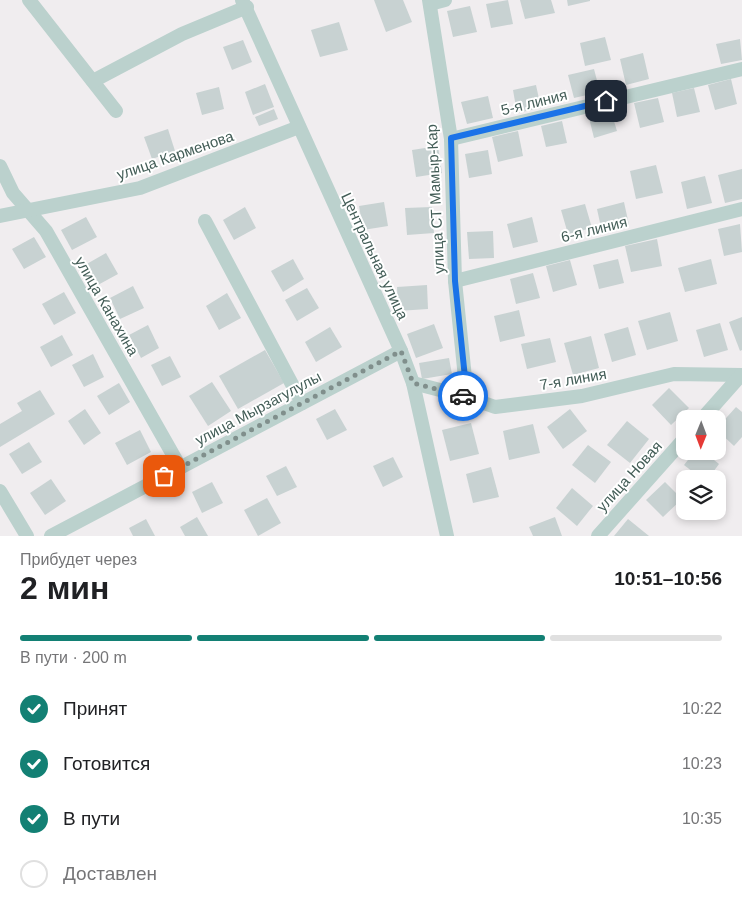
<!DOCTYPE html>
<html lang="ru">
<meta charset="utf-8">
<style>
:root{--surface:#fff;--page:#f6f6f6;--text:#202124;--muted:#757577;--line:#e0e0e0;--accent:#138074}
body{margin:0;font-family:Arial,sans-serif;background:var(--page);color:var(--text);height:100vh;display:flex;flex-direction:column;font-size:19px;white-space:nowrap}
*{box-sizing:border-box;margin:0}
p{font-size:16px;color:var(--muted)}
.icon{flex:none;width:28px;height:28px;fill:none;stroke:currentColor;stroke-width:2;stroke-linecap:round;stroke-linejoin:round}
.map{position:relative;height:536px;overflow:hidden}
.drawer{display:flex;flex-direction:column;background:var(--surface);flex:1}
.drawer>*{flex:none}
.needle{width:32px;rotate:181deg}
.fabs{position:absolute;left:676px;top:410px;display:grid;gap:10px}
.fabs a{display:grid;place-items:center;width:50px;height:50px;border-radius:10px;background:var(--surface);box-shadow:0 2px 8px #0003;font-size:25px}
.pin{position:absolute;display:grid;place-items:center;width:42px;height:42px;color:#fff;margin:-21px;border-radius:10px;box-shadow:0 2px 8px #0006}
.courier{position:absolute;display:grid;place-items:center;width:50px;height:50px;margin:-25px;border:4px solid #1a73e8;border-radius:50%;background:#fff;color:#222;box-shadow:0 1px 6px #0007}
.summary em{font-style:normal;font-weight:700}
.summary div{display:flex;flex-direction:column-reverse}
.summary{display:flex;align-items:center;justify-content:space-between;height:85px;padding:0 20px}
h1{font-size:32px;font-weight:700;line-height:38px}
.bar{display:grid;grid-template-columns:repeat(4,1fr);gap:8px 5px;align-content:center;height:60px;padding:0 20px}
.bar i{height:6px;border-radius:4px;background:var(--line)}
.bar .on{background:var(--accent)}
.bar p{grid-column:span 4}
ol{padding:0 20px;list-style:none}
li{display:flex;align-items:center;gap:15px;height:55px}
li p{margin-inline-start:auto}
li .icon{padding:5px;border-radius:50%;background:var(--accent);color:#fff;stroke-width:4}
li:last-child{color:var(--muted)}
li i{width:28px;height:28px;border:2px solid var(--line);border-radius:50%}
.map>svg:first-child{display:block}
</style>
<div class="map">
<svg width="742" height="536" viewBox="0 0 742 536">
<rect width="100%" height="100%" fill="#f0edef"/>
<g fill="#c8d2d2">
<path d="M374 0H403L412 22 386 32Z"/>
<path d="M508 0 513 24 491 28 486 4Z"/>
<path d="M520 0H551L555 13 525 19Z"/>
<path d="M567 0H590V1L568 6Z"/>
<path d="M470 6 477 32 453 37 447 11Z"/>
<path d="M339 22 348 50 320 57 311 30Z"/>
<path d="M605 37 611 60 585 66 580 43Z"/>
<path d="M740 39 742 60 721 64 716 44Z"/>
<path d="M243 40 252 62 232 70 223 47Z"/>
<path d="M643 53 649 79 626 85 620 59Z"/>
<path d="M594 69 600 92 574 98 568 75Z"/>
<path d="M731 79 737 104 715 110 708 85Z"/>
<path d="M265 84 274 107 253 115 245 92Z"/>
<path d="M536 85 541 108 517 113 513 90Z"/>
<path d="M219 87 224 109 202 115 196 93Z"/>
<path d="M694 88 700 112 677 117 672 93Z"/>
<path d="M488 96 493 118 467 124 461 102Z"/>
<path d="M658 98 664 122 640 128 634 103Z"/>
<path d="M610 108 617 131 594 138 588 114Z"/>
<path d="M274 109 278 119 259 126 255 117Z"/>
<path d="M562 121 567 143 546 147 541 126Z"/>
<path d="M168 129 175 151 152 159 144 137Z"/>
<path d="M518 131 523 156 498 162 492 137Z"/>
<path d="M438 146 442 173 416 177 412 150Z"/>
<path d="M488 150 492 174 469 178 465 154Z"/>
<path d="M656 165 663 193 636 199 630 171Z"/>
<path d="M742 169V199L725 203 718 175Z"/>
<path d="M705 176 712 203 687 209 681 182Z"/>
<path d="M384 202 388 226 363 230 359 206Z"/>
<path d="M624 202 629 225 602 232 597 209Z"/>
<path d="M585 204 592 228 568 234 561 210Z"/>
<path d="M245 207 256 228 234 240 223 220Z"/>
<path d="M432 207 434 233 407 235 405 208Z"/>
<path d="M86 217 97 237 72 250 61 230Z"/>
<path d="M532 217 538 242 513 248 507 224Z"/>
<path d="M740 224 742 252 724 256 718 229Z"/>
<path d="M493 231 494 258 469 259 467 232Z"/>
<path d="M34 237 46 257 24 269 12 249Z"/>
<path d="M657 239 662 266 631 272 625 246Z"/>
<path d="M106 253 118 274 96 286 85 265Z"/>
<path d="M293 259 304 279 283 292 271 271Z"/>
<path d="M618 259 624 283 599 289 593 265Z"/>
<path d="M711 259 717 284 685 292 678 268Z"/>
<path d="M570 260 577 285 553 292 546 266Z"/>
<path d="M533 273 540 298 516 304 510 279Z"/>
<path d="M427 285 428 309 398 311 397 287Z"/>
<path d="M133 286 144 308 120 319 110 298Z"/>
<path d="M307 288 319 308 297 321 285 300Z"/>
<path d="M64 292 76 313 54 325 42 304Z"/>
<path d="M227 293 241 318 219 330 206 306Z"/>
<path d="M519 310 525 336 500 342 494 316Z"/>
<path d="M670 312 678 341 647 350 638 321Z"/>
<path d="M742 317V350L740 351 729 322Z"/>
<path d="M720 323 728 350 704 357 696 330Z"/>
<path d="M434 324 443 348 416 358 407 334Z"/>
<path d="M148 325 159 348 141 358 129 335Z"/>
<path d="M330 327 342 347 316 362 305 342Z"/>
<path d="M628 327 636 355 612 362 604 334Z"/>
<path d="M62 335 73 355 51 367 40 347Z"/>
<path d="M591 336 599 368 573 375 564 343Z"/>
<path d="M550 338 556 362 527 369 521 344Z"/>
<path d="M265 350 284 383 238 409 219 376Z"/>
<path d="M93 354 104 377 84 387 72 365Z"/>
<path d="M170 356 181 377 162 386 151 365Z"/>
<path d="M449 358 452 374 422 379 419 363Z"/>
<path d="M212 382 231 411 208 426 189 396Z"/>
<path d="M119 383 130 402 109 415 97 396Z"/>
<path d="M669 388 689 408 671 425 652 405Z"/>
<path d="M40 390 55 414 0 447V424L22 411 17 403Z"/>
<path d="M736 407 742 412V437L734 446 718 431V427Z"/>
<path d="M85 409 101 433 84 445 68 421Z"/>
<path d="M335 409 347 430 327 440 316 419Z"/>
<path d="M570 409 587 431 563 449 547 427Z"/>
<path d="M627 421 649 439 630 463 607 445Z"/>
<path d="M471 423 479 454 450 461 442 430Z"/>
<path d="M533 424 540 453 509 460 503 431Z"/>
<path d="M140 430 151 452 127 465 115 443Z"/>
<path d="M29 442 42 462 22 474 9 454Z"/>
<path d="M588 445 611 462 595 483 572 465Z"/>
<path d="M695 451H703L719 464 708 479H702L684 465Z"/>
<path d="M393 457 403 477 383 487 373 466Z"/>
<path d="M286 466 297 487 277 496 266 476Z"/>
<path d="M491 467 499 497 473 503 466 474Z"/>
<path d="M51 479 66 501 45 515 30 493Z"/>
<path d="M212 482 223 503 202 513 192 492Z"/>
<path d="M665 482 682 499 663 517 646 500Z"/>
<path d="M572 488 593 506 577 526 556 508Z"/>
<path d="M267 498 281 523 258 536 244 510Z"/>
<path d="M197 517 208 536H185L180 527Z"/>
<path d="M555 517 562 536H533L529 527Z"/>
<path d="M146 519 155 536H133L129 528Z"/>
<path d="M628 519 649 536H614Z"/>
</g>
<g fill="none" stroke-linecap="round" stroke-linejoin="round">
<g stroke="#bbd1cd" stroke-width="14">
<path d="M29 0 116 111"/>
<path d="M242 0 401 351 413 383 447 536"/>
<path d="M429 0 451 139 455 281 467 397"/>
<path d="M430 4 445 0"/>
<path d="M93 81 182 34 247 7"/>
<path d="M451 139 742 69"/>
<path d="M0 166 13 193 46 231 180 467"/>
<path d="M0 216 140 188 299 127"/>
<path d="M205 221 302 403"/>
<path d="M455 281 742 209"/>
<path d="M413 383 467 397 495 407 582 396 674 374 742 375"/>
<path d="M702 419 741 375"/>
<path d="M0 491 27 536"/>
<path d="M51 536 401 351"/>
<path d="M598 536 685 438"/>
</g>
</g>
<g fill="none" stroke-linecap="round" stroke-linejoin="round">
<path stroke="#808f8c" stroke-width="5" stroke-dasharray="0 9" d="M164 476 401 351 413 383 463 396"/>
<path stroke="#1a73e8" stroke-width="6" d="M463 396 467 397 455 281 451 138 606 101"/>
</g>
<g text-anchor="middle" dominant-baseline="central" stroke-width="4" stroke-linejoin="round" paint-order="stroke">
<g font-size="15" fill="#435d57" stroke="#fff">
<text transform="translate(534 102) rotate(-14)">5-я линия</text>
<text transform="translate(175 155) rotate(-19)">улица Карменова</text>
<text transform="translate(435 199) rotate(-93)">улица СТ Мамыр-Кар</text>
<text transform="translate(594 229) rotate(-14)">6-я линия</text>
<text transform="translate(375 256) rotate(65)">Центральная улица</text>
<text transform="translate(107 306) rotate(60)">улица Канахина</text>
<text transform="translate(573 379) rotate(-10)">7-я линия</text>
<text transform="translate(258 408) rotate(-28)">улица Мырзагулулы</text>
<text transform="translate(629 476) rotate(-48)">улица Новая</text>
</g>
</g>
</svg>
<div class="fabs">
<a><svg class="needle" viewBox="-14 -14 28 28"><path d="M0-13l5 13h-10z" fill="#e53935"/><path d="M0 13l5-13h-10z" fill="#757577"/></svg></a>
<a><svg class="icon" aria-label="layers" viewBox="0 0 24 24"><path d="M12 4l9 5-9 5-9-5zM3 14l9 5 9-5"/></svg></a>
</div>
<div class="pin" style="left:164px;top:476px;background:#ea580c"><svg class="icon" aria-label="bag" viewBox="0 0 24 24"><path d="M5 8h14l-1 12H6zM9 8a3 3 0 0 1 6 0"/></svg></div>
<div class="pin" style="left:606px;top:101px;background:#1f2937"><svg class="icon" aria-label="home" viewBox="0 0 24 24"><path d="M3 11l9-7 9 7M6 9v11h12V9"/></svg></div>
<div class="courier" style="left:463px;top:396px"><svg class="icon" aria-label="car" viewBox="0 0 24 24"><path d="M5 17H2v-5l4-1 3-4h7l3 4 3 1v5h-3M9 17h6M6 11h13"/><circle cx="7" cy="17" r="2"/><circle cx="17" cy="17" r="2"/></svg></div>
</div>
<section class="drawer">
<div class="summary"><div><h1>2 мин</h1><p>Прибудет через</p></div><em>10:51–10:56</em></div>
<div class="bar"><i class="on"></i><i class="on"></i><i class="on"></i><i></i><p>В пути · 200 m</p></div>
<ol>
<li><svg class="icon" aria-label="check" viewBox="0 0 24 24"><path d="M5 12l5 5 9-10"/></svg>Принят<p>10:22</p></li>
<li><svg class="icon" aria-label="check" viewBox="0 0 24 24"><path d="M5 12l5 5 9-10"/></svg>Готовится<p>10:23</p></li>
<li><svg class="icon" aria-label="check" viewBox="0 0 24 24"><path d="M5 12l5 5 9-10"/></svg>В пути<p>10:35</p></li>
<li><i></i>Доставлен</li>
</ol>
</section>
